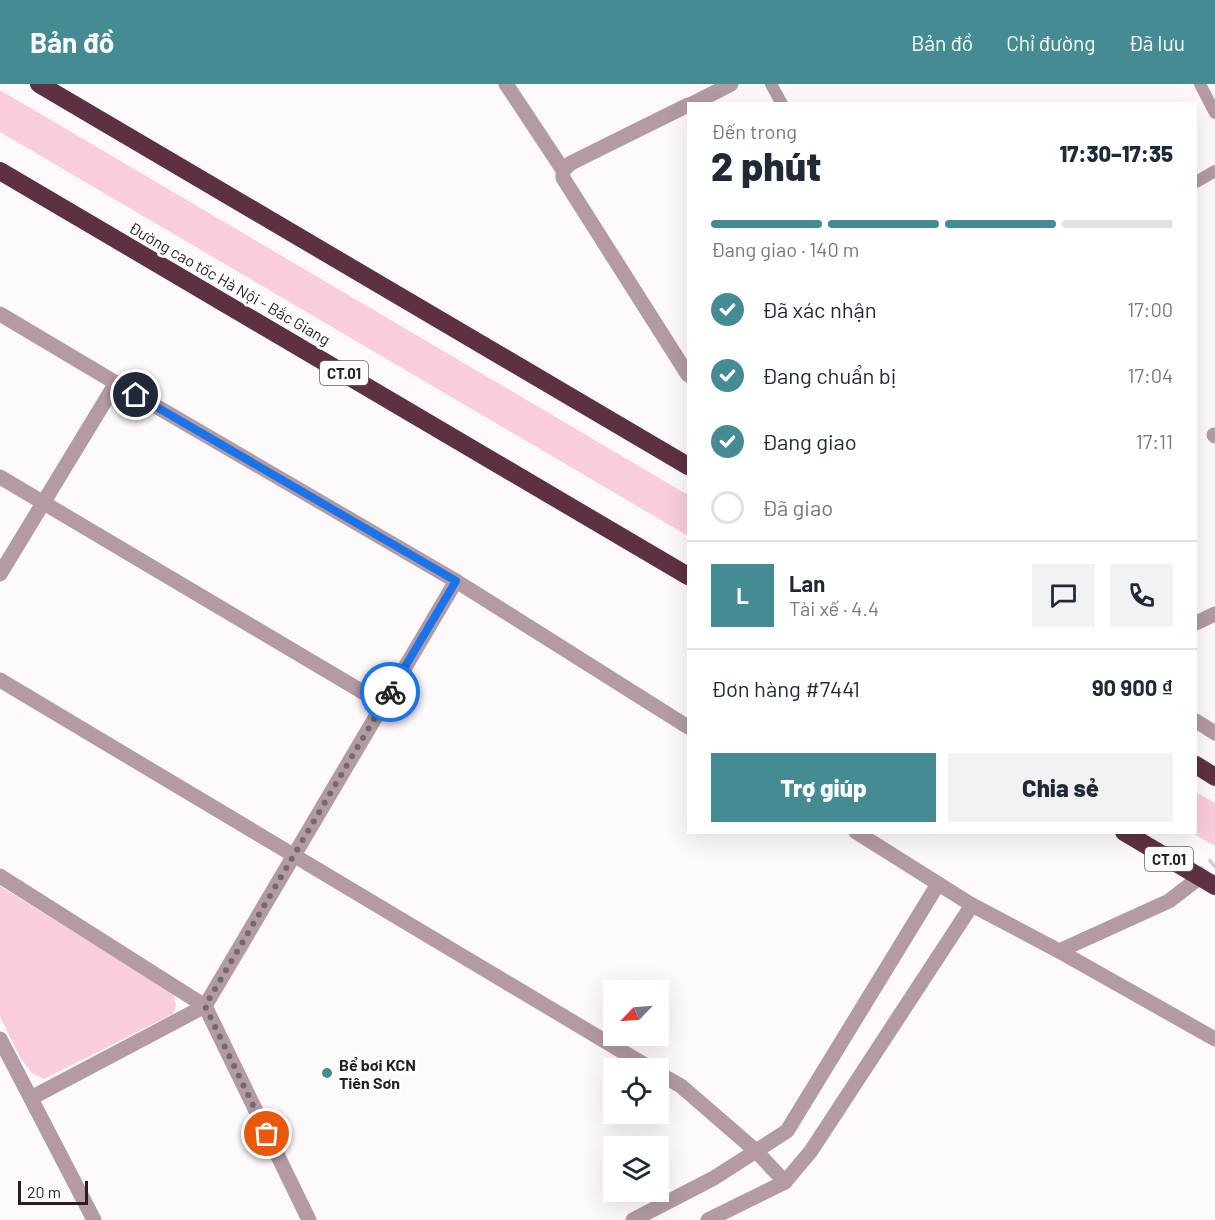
<!DOCTYPE html>
<html lang="vi">
<meta charset="utf-8">
<style>
:root{--surface:#fff;--page:#f2f2f3;--text:#1f2937;--muted:#747a83;--line:#e0e1e3;--accent:#448b93}
body{margin:0;font-family:Barlow,sans-serif;background:var(--page);color:var(--text);height:100vh;display:flex;flex-direction:column;font-size:22px;white-space:nowrap}
*{box-sizing:border-box;margin:0}
p{font-size:20px;color:var(--muted)}
.icon{flex:none;width:33px;height:33px;fill:none;stroke:currentColor;stroke-width:2;stroke-linecap:round;stroke-linejoin:round}
.map{position:relative;flex:1;overflow:hidden}
.details{position:absolute;left:687px;top:18px;width:510px;height:732px;display:flex;flex-direction:column;background:var(--surface);border-radius:0px;box-shadow:0 6px 24px #0002}
.details>*{flex:none}
.needle{width:39px;rotate:245deg}
.buttons{position:absolute;left:603px;top:896px;display:grid;gap:12px}
.buttons a{display:grid;place-items:center;width:66px;height:66px;border-radius:0px;background:var(--surface);box-shadow:0 6px 24px #0002;font-size:30px}
.scale{position:absolute;left:18px;bottom:15px;width:70px;box-sizing:border-box;padding-left:6px;border:3px solid #271f22;border-top:0;font-size:16px;line-height:21px;white-space:nowrap;color:#271f22;-webkit-text-stroke:4px #fff;paint-order:stroke}
.pin{position:absolute;display:grid;place-items:center;width:51px;height:51px;color:#fff;margin:-26px;border:3px solid #fff;border-radius:50%;box-shadow:0 2px 6px #0007}
.courier{position:absolute;display:grid;place-items:center;width:60px;height:60px;margin:-30px;border:4px solid #1a73e8;border-radius:50%;background:#fff;color:#222;box-shadow:0 2px 8px #0007}
.head em{font-style:normal;font-weight:800}
.head div{display:flex;flex-direction:column-reverse}
.head{display:flex;align-items:center;justify-content:space-between;height:102px;padding:0 24px}
h1{font-size:39px;font-weight:800;line-height:45px}
.bar{display:grid;grid-template-columns:repeat(4,1fr);gap:9px 6px;align-content:center;height:72px;padding:0 24px}
.bar i{height:8px;border-radius:4px;background:var(--line)}
.bar .selected{background:var(--accent)}
.bar p{grid-column:span 4}
.line{display:flex;align-items:center;gap:15px;padding:0 24px;border-top:2px solid var(--line)}
.line div{flex:1}
.round{display:grid;place-items:center;flex:none;width:63px;height:63px;border-radius:0px;background:var(--page)}
ol{padding:0 24px;list-style:none}
li{display:flex;align-items:center;gap:18px;height:66px}
li p{margin-inline-start:auto}
li .icon{padding:6px;border-radius:50%;background:var(--accent);color:#fff;stroke-width:4}
li:last-child{color:var(--muted)}
li i{width:33px;height:33px;border:3px solid var(--line);border-radius:50%}
.button{display:flex;gap:12px;margin-top:auto;padding:12px 24px}
.button a{flex:1;height:69px;border-radius:0px;background:var(--accent);color:#fff;font-size:24px;font-weight:800;line-height:69px;text-align:center}
.button a+a{background:var(--page);color:var(--text)}
header{display:flex;align-items:center;gap:36px;box-sizing:border-box;height:84px;padding:0 30px;background:var(--accent);color:#fff}
header strong{font-size:28px}
nav{display:flex;gap:33px;margin-inline-start:auto;font-size:21px}
.map>svg:first-child{display:block}
</style>
<header>
<strong>Bản đồ</strong>
<nav><a>Bản đồ</a><a>Chỉ đường</a><a>Đã lưu</a></nav>
</header>
<div class="map">
<svg width="1215" height="1136" viewBox="0 0 1215 1136">
<rect width="100%" height="100%" fill="#fef9fb"/>
<g fill="#facddd">
<path d="M0 6 688 411V452L0 48Z"/>
<path d="M1196 708 1215 719V762L1192 749 1196 748Z"/>
<path d="M0 802 174 910 176 922 173 930 44 995 32 989 21 975 0 933Z"/>
</g>
<g fill="none" stroke-linecap="round" stroke-linejoin="round">
<path stroke="#d3cdd0" stroke-width="15" stroke-dasharray="15 8" stroke-linecap="butt" d="M1195 797 1215 780"/>
<g stroke="#b39aa3" stroke-width="12">
<path d="M771 0 782 20"/>
<path d="M1200 0 1215 29"/>
<path d="M1196 98 1215 87"/>
</g>
<g stroke="#b39aa3" stroke-width="15">
<path d="M506 0 563 86V94L688 291"/>
<path d="M692 20 731 0"/>
<path d="M563 86 571 79 688 21"/>
<path d="M0 230 116 299 456 497 688 643"/>
<path d="M1214 351 1215 352"/>
<path d="M0 393 383 620"/>
<path d="M0 490 116 299"/>
<path d="M1196 539 1215 530"/>
<path d="M0 596 650 984"/>
<path d="M1196 637 1215 649"/>
<path d="M856 748 972 821 1059 867 1215 955"/>
<path d="M0 792 205 922 309 1136"/>
<path d="M1059 867 1169 817 1195 797"/>
<path d="M0 955 94 1136"/>
<path d="M658 989 681 1002 756 1067 785 1098"/>
<path d="M31 1014 205 922 456 497"/>
<path d="M633 1136 714 1094 787 1047 938 800"/>
<path d="M708 1136 785 1098 811 1067 972 821"/>
</g>
<g stroke="#5e3043" stroke-width="18">
<path d="M39 0 688 382"/>
<path d="M0 87 688 492"/>
<path d="M1196 681 1215 693"/>
<path d="M1124 748 1215 802"/>
</g>
</g>
<g fill="none" stroke-linecap="round" stroke-linejoin="round">
<path stroke="#726b6e" stroke-width="6" stroke-dasharray="0 10.8" d="M267 1050 205 922 390 608"/>
<path stroke="#1a73e8" stroke-width="8" d="M136 311 456 497 390 608"/>
</g>
<circle fill="#448b93" stroke="#fff" stroke-width="2" cx="327" cy="989" r="6"/>
<g text-anchor="middle" dominant-baseline="central" stroke-width="6" stroke-linejoin="round" paint-order="stroke">
<g fill="#fff" stroke="#686264" stroke-width="1.5">
<rect x="320" y="277" width="48" height="24" rx="4.5"/>
<rect x="1145" y="763" width="48" height="24" rx="4.5"/>
</g>
<g font-size="15" font-weight="bold" fill="#271f22">
<text x="344" y="289">CT.01</text>
<text x="1169" y="775">CT.01</text>
</g>
<g font-size="16" fill="#271f22" stroke="#fff">
<text transform="translate(230 199) rotate(30)">Đường cao tốc Hà Nội - Bắc Giang</text>
</g>
<g font-size="16" font-weight="bold" fill="#271f22" stroke="#fff" text-anchor="start">
<text x="339" y="980">Bể bơi KCN<tspan x="339" dy="18">Tiên Sơn</tspan></text>
</g>
</g>
</svg>
<div class="buttons">
<a><svg class="needle" viewBox="-14 -14 28 28"><path d="M0-13l5 13h-10z" fill="#e53935"/><path d="M0 13l5-13h-10z" fill="#747a83"/></svg></a>
<a><svg class="icon" aria-label="locate" viewBox="0 0 24 24"><circle cx="12" cy="12" r="6"/><path d="M12 2v4M12 18v4M2 12h4M18 12h4"/></svg></a>
<a><svg class="icon" aria-label="layers" viewBox="0 0 24 24"><path d="M12 4l9 5-9 5-9-5zM3 14l9 5 9-5"/></svg></a>
</div>
<div class="scale">20 m</div>
<div class="pin" style="left:267px;top:1050px;background:#ea580c"><svg class="icon" aria-label="bag" viewBox="0 0 24 24"><path d="M5 8h14l-1 12H6zM9 8a3 3 0 0 1 6 0"/></svg></div>
<div class="pin" style="left:136px;top:311px;background:#1f2937"><svg class="icon" aria-label="home" viewBox="0 0 24 24"><path d="M3 11l9-7 9 7M6 9v11h12V9"/></svg></div>
<div class="courier" style="left:390px;top:608px"><svg class="icon" aria-label="bike" viewBox="0 0 24 24"><circle cx="6" cy="16" r="4"/><circle cx="18" cy="16" r="4"/><path d="M6 16l4-8h5l3 8M10 8l3 8H6M13 5h3"/></svg></div>
<section class="details">
<div class="head"><div><h1>2 phút</h1><p>Đến trong</p></div><em>17:30–17:35</em></div>
<div class="bar"><i class="selected"></i><i class="selected"></i><i class="selected"></i><i></i><p>Đang giao · 140 m</p></div>
<ol>
<li><svg class="icon" aria-label="check" viewBox="0 0 24 24"><path d="M5 12l5 5 9-10"/></svg>Đã xác nhận<p>17:00</p></li>
<li><svg class="icon" aria-label="check" viewBox="0 0 24 24"><path d="M5 12l5 5 9-10"/></svg>Đang chuẩn bị<p>17:04</p></li>
<li><svg class="icon" aria-label="check" viewBox="0 0 24 24"><path d="M5 12l5 5 9-10"/></svg>Đang giao<p>17:11</p></li>
<li><i></i>Đã giao</li>
</ol>
<div class="line" style="height:108px"><b class="round" style="background:var(--accent);color:#fff">L</b><div><b>Lan</b><p>Tài xế · 4.4</p></div><a class="round"><svg class="icon" aria-label="chat" viewBox="0 0 24 24"><path d="M4 5h16v11H9l-5 4z"/></svg></a><a class="round"><svg class="icon" aria-label="phone" viewBox="0 0 24 24"><path d="M5 4h4l2 5-3 2q2 4 5 5l2-3 5 2v4C11 20 4 13 5 4z"/></svg></a></div>
<div class="line" style="height:78px"><div>Đơn hàng #7441</div><b>90 900 ₫</b></div>
<div class="button"><a>Trợ giúp</a><a>Chia sẻ</a></div>
</section>
</div>
